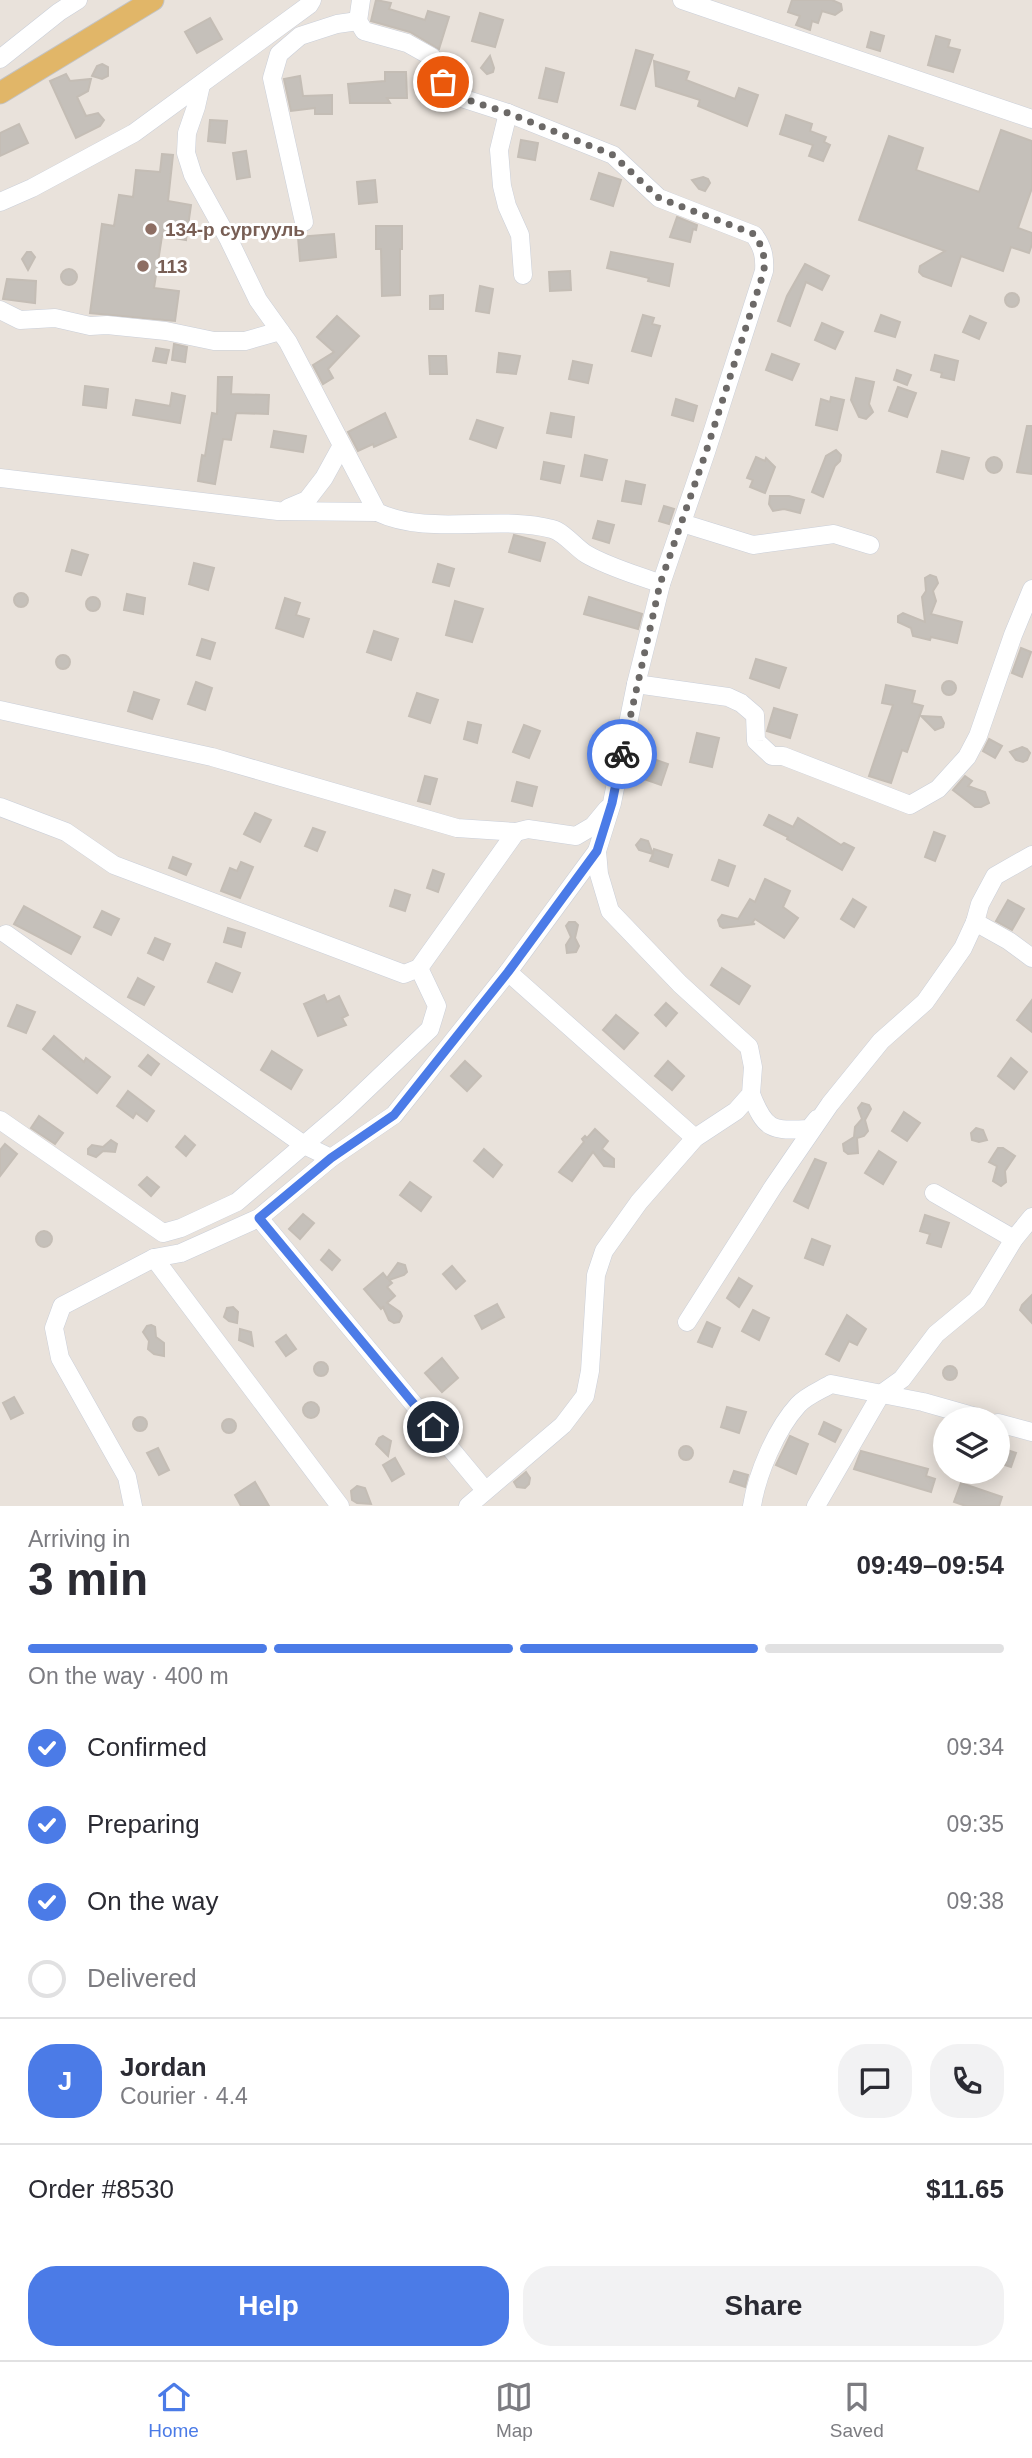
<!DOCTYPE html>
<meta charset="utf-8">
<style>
:root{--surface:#fff;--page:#f2f2f3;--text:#2b2b33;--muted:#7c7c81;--line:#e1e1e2;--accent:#4b7be7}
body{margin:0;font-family:Arial,sans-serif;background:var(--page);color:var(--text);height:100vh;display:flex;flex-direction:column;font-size:26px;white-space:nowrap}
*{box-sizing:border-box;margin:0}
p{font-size:23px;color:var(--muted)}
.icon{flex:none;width:38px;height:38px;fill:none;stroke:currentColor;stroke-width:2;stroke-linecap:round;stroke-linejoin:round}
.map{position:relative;height:1506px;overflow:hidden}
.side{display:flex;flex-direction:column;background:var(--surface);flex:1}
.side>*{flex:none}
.buttons{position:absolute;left:933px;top:1407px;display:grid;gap:14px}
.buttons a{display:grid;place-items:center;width:77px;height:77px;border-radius:50%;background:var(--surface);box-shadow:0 4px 18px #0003;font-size:35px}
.pin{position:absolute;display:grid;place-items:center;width:60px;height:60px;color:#fff;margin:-30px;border:4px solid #fff;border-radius:50%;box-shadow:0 2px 7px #0007}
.courier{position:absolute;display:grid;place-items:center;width:70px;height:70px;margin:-35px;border:5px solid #4b7be7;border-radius:50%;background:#fff;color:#222;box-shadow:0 2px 9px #0007}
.summary em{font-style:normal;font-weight:800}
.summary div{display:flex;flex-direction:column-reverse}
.summary{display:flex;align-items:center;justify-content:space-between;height:119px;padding:0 28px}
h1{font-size:46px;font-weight:800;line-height:52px}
.bar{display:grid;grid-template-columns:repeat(4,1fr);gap:10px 7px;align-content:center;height:84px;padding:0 28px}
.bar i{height:9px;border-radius:5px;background:var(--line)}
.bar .current{background:var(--accent)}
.bar p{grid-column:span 4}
.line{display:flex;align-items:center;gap:18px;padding:0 28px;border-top:2px solid var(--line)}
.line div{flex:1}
.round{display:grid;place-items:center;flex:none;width:74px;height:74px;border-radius:28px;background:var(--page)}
ol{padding:0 28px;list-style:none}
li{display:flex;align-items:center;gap:21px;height:77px}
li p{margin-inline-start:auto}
li .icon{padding:7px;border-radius:50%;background:var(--accent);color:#fff;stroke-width:4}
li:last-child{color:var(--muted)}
li i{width:38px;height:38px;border:4px solid var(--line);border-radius:50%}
.primary-button{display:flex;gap:14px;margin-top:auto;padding:14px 28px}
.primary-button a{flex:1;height:80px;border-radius:28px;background:var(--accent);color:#fff;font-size:28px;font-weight:800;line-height:80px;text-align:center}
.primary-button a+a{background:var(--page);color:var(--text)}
.tabs{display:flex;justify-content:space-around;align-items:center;height:98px;border-top:2px solid var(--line);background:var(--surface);font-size:19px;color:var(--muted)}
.tabs a{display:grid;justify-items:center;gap:4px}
.tabs .current{color:var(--accent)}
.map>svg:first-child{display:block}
</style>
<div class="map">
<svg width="1032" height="1506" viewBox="0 0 1032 1506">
<rect width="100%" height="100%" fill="#e9e2db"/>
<g fill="#c5c0ba" stroke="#c4bdb5" stroke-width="2">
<path d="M376 0 391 3 389 9 425 20 428 11 449 17 439 49 410 32 371 21Z"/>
<path d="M792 0H832L841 4 842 10 835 15 822 11 818 23 812 21 810 30 796 25 800 16 788 12Z"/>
<path d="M480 13 503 20 495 47 472 41Z"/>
<path d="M210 18 222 39 197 53 185 32Z"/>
<path d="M871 32 884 36 880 51 867 47Z"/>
<path d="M936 36 950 40 948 47 960 50 953 72 928 65Z"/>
<path d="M636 50 653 55 635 109 621 105Z"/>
<path d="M490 56 494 68 493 72 487 74 481 68Z"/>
<path d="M654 61 689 72 686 80 735 99 739 88 758 95 747 126 698 106 700 100 656 86Z"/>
<path d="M102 64 108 67V76L102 79 92 76 97 66Z"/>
<path d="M546 68 564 73 557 102 539 98Z"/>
<path d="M385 72H406L407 98H387L390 103H350L348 84 385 81Z"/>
<path d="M66 74 70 81 91 79 88 91 77 97 86 116 98 113 104 120 100 126 76 138 50 81Z"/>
<path d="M300 76 303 96 332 95V114H315V108L291 111 284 79Z"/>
<path d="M786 115 812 124 810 131 826 137 824 142 830 145 823 161 809 156 813 145 780 134Z"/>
<path d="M210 120 227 121 225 143 208 141Z"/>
<path d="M19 124 28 143 0 156V133Z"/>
<path d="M1001 130 1032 141V188L1018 228 1032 233V244L1029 253 1011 247 1003 271 961 256 951 286 923 276 919 272 920 266 945 251 859 220 889 136 923 148 916 170 979 192Z"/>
<path d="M521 140 538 143 535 160 518 157Z"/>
<path d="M246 151 250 177 237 179 233 153Z"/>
<path d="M162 154 173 155 168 201 191 205 186 240 162 236 154 288 179 291 175 321 90 313 102 224 114 226 119 195 133 197 136 170 160 172Z"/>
<path d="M599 173 621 180 613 206 591 199Z"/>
<path d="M703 177 708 179 710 183 705 191 699 189 692 180Z"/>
<path d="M375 180 377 202 359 204 357 182Z"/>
<path d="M677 217 697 225 696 230 693 229 690 242 670 237Z"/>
<path d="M376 226H402V249H400V295L382 296 381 249H376Z"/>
<path d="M334 234 336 257 300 261 298 237Z"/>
<path d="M27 252H31L35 257 28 270 22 259Z"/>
<path d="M611 252 673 264 669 286 648 281 649 278 607 268Z"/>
<path d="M805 264 829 276 822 290 806 282 790 326 778 321 787 296Z"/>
<circle cx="69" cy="277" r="8"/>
<path d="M570 271 571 290 550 291 549 272Z"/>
<path d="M7 279 36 281 35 303 3 299Z"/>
<path d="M480 286 493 289 489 313 476 311Z"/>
<circle cx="1012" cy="300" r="7"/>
<path d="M443 295V309H430V296Z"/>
<path d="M643 315 654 318 652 324 660 326 651 356 632 351Z"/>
<path d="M881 315 900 322 895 337 875 331Z"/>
<path d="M337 316 359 336 328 369 333 378 323 384 313 365 334 352 317 337Z"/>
<path d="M970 316 986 323 979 339 963 332Z"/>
<path d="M822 323 843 332 835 349 815 340Z"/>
<path d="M174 344 187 347 185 362 172 360Z"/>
<path d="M156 348 169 350 166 363 153 361Z"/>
<path d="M499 353 520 356 516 374 497 372Z"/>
<path d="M772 354 799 364 792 380 766 370Z"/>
<path d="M935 355 958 361 954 380 941 377 942 373 931 370Z"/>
<path d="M429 356H446L447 374H430Z"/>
<path d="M573 361 592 365 588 383 569 379Z"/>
<path d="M897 370 911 375 907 385 894 380Z"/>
<path d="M218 377H232L231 394 269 395 268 414 236 413 231 440 223 439 215 484 198 481 202 455 205 456 212 413 217 414Z"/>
<path d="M856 378 874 382 869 404 873 412 866 419 859 417 851 400Z"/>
<path d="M85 386 108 389 106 408 83 405Z"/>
<path d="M898 387 916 393 907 417 889 411Z"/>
<path d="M172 393 185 396 180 423 133 415 136 400 170 406Z"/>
<path d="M831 397 844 400 837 430 816 425 821 399 830 402Z"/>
<path d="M676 399 697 406 693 421 672 415Z"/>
<path d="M385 413 396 437 374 447 373 444 358 451 348 432Z"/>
<path d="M551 413 574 417 571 437 547 433Z"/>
<path d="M477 420 503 428 496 448 470 439Z"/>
<path d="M1027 426H1032V474L1017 472Z"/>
<path d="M274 431 306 436 303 452 271 447Z"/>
<path d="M836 450 841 455 840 461 835 466 823 497 812 492 826 456Z"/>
<path d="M942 451 969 458 963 479 937 472Z"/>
<path d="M585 455 607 460 602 480 581 476Z"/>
<path d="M756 457 765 461 766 458 775 467 765 493 750 487 753 480 747 478Z"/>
<circle cx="994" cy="465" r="8"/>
<path d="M544 462 564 466 560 483 541 479Z"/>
<path d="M626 481 645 485 641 504 622 501Z"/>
<path d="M770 496H789L804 500 800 513 784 509 773 511 769 504Z"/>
<path d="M664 506 674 509 669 524 659 521Z"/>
<path d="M598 521 614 525 609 543 593 538Z"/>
<path d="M514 535 545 543 540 561 509 552Z"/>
<path d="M72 550 88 555 81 575 66 571Z"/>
<path d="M194 563 214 568 208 590 189 584Z"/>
<path d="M438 564 454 569 449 586 433 582Z"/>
<path d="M930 575 936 577 938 583 933 591 936 601 931 614 962 622 957 643 931 637 930 640 913 636 911 628 898 622V616L903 613 925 622 922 597 926 591 925 578Z"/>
<circle cx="21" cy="600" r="7"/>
<path d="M127 594 145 598 143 614 124 610Z"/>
<circle cx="93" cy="604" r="7"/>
<path d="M589 597 642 614 638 629 584 614Z"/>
<path d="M285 598 300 603 296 615 309 619 303 637 276 628Z"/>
<path d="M455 601 483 609 472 642 446 635Z"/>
<path d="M374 631 398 639 391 660 367 652Z"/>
<path d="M202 639 215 643 210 659 197 655Z"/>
<path d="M1021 648 1031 652 1022 677 1012 673Z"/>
<circle cx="63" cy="662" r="7"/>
<path d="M756 659 786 668 779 688 750 678Z"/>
<circle cx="949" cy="688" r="7"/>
<path d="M196 682 212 688 205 710 188 704Z"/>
<path d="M886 685 915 691 912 703 923 706 907 752 902 750 891 783 869 776 893 705 882 703Z"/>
<path d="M134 692 159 700 152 719 128 711Z"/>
<path d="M417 693 438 700 430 723 409 716Z"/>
<path d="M774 708 797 715 790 738 767 731Z"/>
<path d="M921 716 941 717 944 723 943 727 935 730Z"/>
<path d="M468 722 481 725 477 743 464 739Z"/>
<path d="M524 725 540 731 529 758 513 752Z"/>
<path d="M697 733 719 738 712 767 690 762Z"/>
<path d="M989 739 1002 746 995 758 983 751Z"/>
<path d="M1022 747 1027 749 1030 753 1027 760 1023 762 1016 760 1010 752Z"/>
<path d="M642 755 668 764 661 785 635 776Z"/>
<path d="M425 776 437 779 430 804 418 801Z"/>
<path d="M965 776 972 781 968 786 985 792 989 803 981 807H975L953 790Z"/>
<path d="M517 782 537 787 532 806 512 801Z"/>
<path d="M255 813 271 820 260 842 244 834Z"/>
<path d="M769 815 793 827 798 818 841 845 844 843 854 848 842 870 787 839 788 837 764 825Z"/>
<path d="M313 828 325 832 317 851 305 846Z"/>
<path d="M934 832 945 836 935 861 925 857Z"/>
<path d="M641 839 648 841 653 854 654 849 672 855 668 867 650 861 653 854 639 850 636 845Z"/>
<path d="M173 857 191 864 186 875 169 868Z"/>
<path d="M719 860 735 866 728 886 712 880Z"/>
<path d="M241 862 253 867 240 898 221 891 230 868 237 871Z"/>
<path d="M433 870 444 874 438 892 427 888Z"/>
<path d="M765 879 790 891 783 907 798 918 784 938 755 919 752 923 755 924 723 928 720 926 718 920 722 915 738 919 750 899 755 902Z"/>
<path d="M395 890 410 895 405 911 390 906Z"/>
<path d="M853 899 866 907 854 927 841 919Z"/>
<path d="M1008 900 1024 909 1012 930 996 921Z"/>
<path d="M24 906 80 937 71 954 14 924Z"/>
<path d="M102 911 119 919 111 935 94 927Z"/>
<path d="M569 922H575L578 925 575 938 579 946 576 952 567 953 566 945 571 937 566 926Z"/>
<path d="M228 928 245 933 241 947 224 942Z"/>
<path d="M155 938 170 944 163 960 148 953Z"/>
<path d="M216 963 240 973 232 992 208 982Z"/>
<path d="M722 968 750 986 739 1004 711 985Z"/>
<path d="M138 978 154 987 144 1005 128 997Z"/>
<path d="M324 995 327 1002 339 996 348 1015 342 1018 346 1025 318 1036 304 1004Z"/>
<path d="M1032 1000V1032L1017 1020Z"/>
<path d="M666 1003 677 1013 666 1026 655 1015Z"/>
<path d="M17 1005 35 1012 26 1033 8 1026Z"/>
<path d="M616 1015 638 1033 624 1049 603 1030Z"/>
<path d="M54 1036 84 1062 86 1058 110 1077 97 1093 43 1049Z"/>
<path d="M272 1051 302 1070 291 1089 261 1070Z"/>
<path d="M148 1055 159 1064 151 1075 139 1066Z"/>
<path d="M1011 1058 1027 1072 1014 1089 998 1076Z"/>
<path d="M465 1061 481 1076 467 1091 451 1076Z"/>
<path d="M668 1061 684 1076 672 1090 655 1076Z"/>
<path d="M128 1091 154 1111 147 1121 136 1113 133 1118 117 1106Z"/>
<path d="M862 1103 869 1105 871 1109 865 1120 868 1131 864 1136 857 1138 858 1153 848 1154 844 1151 843 1144 854 1137 855 1127 862 1119 858 1108Z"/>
<path d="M904 1112 920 1123 907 1141 892 1131Z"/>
<path d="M39 1116 63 1133 55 1144 31 1128Z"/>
<path d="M976 1128 983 1130 987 1140 979 1142 972 1140 971 1133Z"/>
<path d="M595 1129 608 1141 602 1149 614 1159V1167L604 1166 593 1152 572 1181 559 1172 584 1142 582 1139 585 1136 587 1138Z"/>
<path d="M185 1136 195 1145 186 1156 176 1147Z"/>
<path d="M111 1140 117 1144 115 1152 103 1151 96 1157 88 1154V1149L92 1145 103 1147Z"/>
<path d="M5 1144 17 1154 0 1176V1150Z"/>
<path d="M998 1148H1003L1015 1156 1005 1171 1006 1182 1001 1186 993 1181 997 1166 989 1162Z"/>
<path d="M484 1149 502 1165 493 1177 474 1161Z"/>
<path d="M879 1151 896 1162 883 1184 865 1173Z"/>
<path d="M815 1159 826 1163 808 1208 794 1201Z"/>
<path d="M147 1177 159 1187 151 1196 139 1185Z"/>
<path d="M410 1182 431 1197 421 1211 400 1195Z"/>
<path d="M303 1214 314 1223 300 1239 289 1229Z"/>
<path d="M925 1215 949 1223 941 1247 927 1243 930 1234 920 1231Z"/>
<circle cx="44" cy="1239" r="8"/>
<path d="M812 1239 830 1246 823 1265 805 1258Z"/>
<path d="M329 1250 340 1260 332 1270 321 1260Z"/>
<path d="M398 1263 405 1265 407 1272 404 1275 389 1280 392 1283 387 1287 395 1296 387 1303 400 1312 402 1316 399 1322 394 1323 389 1320 383 1307 381 1309 364 1289 383 1273 387 1278Z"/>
<path d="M452 1266 465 1281 456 1289 443 1274Z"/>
<path d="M739 1278 752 1286 739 1307 727 1298Z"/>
<path d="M1032 1295V1323L1020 1310 1022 1305Z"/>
<path d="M497 1304 504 1317 482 1329 475 1316Z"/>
<path d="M233 1307 238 1312 237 1323 229 1321 224 1317 227 1308Z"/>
<path d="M753 1310 769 1318 759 1340 742 1331Z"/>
<path d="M847 1315 866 1329 857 1345 849 1341 839 1361 826 1354Z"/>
<path d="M707 1322 720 1328 712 1347 698 1342Z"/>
<path d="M151 1325 155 1327 156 1337 164 1343V1356L154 1354 148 1349 149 1341 143 1332 147 1326Z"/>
<path d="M240 1329 251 1332 253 1346 239 1340Z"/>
<path d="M286 1335 296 1349 286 1356 276 1342Z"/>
<path d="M442 1358 458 1378 442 1392 425 1373Z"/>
<circle cx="321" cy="1369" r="7"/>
<circle cx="950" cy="1373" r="7"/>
<path d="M14 1397 23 1413 11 1419 3 1403Z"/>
<circle cx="311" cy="1410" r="8"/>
<path d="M727 1407 746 1412 739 1433 721 1427Z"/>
<circle cx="140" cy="1424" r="7"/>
<circle cx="229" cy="1426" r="7"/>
<path d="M824 1422 841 1430 835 1442 819 1434Z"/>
<path d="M383 1436 391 1441 388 1456 376 1444 379 1438Z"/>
<path d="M790 1436 808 1444 796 1474 776 1465Z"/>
<circle cx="686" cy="1453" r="7"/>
<path d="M158 1448 169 1470 159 1475 147 1453Z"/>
<path d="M1004 1449 1016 1453 1011 1467 999 1463Z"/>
<path d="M861 1451 928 1469 926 1476 935 1479 931 1492 854 1469Z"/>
<path d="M395 1458 404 1474 392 1481 383 1465Z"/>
<path d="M734 1471 748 1475 745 1487 730 1482Z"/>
<path d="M526 1472 530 1478 529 1484 525 1488 517 1487 514 1482Z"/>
<path d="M255 1482 269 1506H241L235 1495Z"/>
<path d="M961 1483 1002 1497 999 1506H966L954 1502Z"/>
<path d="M357 1486 365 1488 371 1504 357 1503 352 1500 351 1491Z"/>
</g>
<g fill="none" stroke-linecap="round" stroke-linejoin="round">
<g stroke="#cacfd9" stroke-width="19">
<g id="minor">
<path d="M682 0 1032 119"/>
<path d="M0 59 59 12 78 0"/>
<path d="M201 85 196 107 187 133 186 153 193 175 229 240 258 300 288 342 377 512C429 537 496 514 552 529 564 532 575 547 586 554 608 567 637 575 661 584"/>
<path d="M508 113 499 150 502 186 507 206 520 235 523 275"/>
<path d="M0 202 32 188 134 133 309 5 312 0"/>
<path d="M304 222 272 78 279 54 300 36 337 24 358 21"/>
<path d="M0 310 20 320 55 318 90 326 107 325 166 331 214 341H245L280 331"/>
<path d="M0 478 278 511 377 512"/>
<path d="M288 508 307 500 324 478 341 447"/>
<path d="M682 523 753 545 834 534 870 545"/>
<path d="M636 684 728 697 741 703 755 715 756 741 772 756H783L910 805 938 789 967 757 978 736 1013 635 1032 589"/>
<path d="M0 710 212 757 457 828 516 832 528 829 576 836 593 826 607 809"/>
<path d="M0 807 66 832 114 865 404 974 419 968 516 832"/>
<path d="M975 922 1009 941 1032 958"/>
<path d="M6 934 304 1145 331 1158"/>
<path d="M508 972 695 1138"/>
<path d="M751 1094C765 1130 771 1131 809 1129L817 1119"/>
<path d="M0 1120 163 1233 181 1228 237 1202 346 1109 430 1029 437 1006 419 968"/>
<path d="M934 1193 1014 1239"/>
<path d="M259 1218 485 1490"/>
<path d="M154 1258 340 1506"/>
<path d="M687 1322 773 1187 830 1104 881 1041 925 1002 963 948 975 922 980 904 995 876 1032 855"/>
<path d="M998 1423 1032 1432"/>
<path d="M133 1506 127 1477 60 1358 54 1328 62 1306 154 1258 181 1253 259 1218 331 1158 394 1115 508 972 597 851 612 803 636 684 661 584 706 452 764 271C765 257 763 247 754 235L659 198 613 155 508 113 446 93 432 57 407 43 364 31 358 21 361 0"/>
<path d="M468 1506 563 1425 585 1396 590 1371 596 1275 604 1251 639 1202 695 1138 736 1111 751 1094 753 1067 749 1047 680 984 610 911 599 874 597 851"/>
<path d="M752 1506C757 1474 776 1429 798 1405 806 1396 821 1390 831 1384L923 1402 983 1419"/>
<path d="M816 1506 881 1394 902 1379 936 1334 977 1300 1014 1239 1032 1217"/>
</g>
</g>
<g stroke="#c3c3c3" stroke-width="23">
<path id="major" d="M0 93 153 0"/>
</g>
<use href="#minor" stroke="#fff" stroke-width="18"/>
<use href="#major" stroke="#e1b668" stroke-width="21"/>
</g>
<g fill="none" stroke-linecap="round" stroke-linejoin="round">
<path stroke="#6c6967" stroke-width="7" stroke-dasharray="0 12.6" d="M443 82 446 93 508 113 613 155 659 198 754 234C763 247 765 256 764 271L706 452 660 584 622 754"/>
<path stroke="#4b7be7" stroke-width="9" d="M433 1427 259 1218 331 1158 394 1115 508 972 597 851 612 803 622 754"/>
</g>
<g fill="#8d6e63" stroke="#fff" stroke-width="2.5">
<circle cx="151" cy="229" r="7"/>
<circle cx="143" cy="266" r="7"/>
</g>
<g text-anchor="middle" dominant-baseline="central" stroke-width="6" stroke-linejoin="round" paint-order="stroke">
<g font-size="19" font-weight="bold" fill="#785e54" stroke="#fff" text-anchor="start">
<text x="165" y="229">134-р сургууль</text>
<text x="157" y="266">113</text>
</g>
</g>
</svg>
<div class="buttons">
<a><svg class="icon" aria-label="layers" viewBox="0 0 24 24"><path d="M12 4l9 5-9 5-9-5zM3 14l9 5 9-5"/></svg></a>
</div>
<div class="pin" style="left:443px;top:82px;background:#ea580c"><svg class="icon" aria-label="bag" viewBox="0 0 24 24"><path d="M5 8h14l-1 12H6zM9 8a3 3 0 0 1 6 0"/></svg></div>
<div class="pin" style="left:433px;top:1427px;background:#1f2937"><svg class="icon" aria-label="home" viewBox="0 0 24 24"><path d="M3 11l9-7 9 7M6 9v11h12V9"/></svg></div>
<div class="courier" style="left:622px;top:754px"><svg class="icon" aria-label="bike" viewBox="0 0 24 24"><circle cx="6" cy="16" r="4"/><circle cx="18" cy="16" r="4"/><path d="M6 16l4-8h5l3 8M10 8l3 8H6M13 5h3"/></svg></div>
</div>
<section class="side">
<div class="summary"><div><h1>3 min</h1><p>Arriving in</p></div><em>09:49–09:54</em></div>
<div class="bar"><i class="current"></i><i class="current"></i><i class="current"></i><i></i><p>On the way · 400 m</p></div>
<ol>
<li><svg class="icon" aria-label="check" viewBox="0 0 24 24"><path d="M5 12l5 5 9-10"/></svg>Confirmed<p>09:34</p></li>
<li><svg class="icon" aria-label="check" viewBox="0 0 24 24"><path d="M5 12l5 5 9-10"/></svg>Preparing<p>09:35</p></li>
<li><svg class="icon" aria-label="check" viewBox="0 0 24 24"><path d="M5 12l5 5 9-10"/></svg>On the way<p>09:38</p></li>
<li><i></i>Delivered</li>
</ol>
<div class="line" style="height:126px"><b class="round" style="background:var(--accent);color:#fff">J</b><div><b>Jordan</b><p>Courier · 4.4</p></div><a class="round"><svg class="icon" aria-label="chat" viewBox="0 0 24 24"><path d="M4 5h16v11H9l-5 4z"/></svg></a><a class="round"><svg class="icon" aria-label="phone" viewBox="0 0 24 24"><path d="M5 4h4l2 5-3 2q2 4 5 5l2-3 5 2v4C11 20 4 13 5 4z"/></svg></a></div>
<div class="line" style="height:91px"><div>Order #8530</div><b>$11.65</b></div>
<div class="primary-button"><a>Help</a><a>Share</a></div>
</section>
<nav class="tabs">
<a class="current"><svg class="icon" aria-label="home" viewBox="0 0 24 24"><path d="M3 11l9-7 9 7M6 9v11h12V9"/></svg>Home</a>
<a><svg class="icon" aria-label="map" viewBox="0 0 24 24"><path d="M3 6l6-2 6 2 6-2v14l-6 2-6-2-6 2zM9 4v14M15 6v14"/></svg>Map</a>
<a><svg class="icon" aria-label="saved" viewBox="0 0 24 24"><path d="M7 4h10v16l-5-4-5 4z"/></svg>Saved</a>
</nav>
